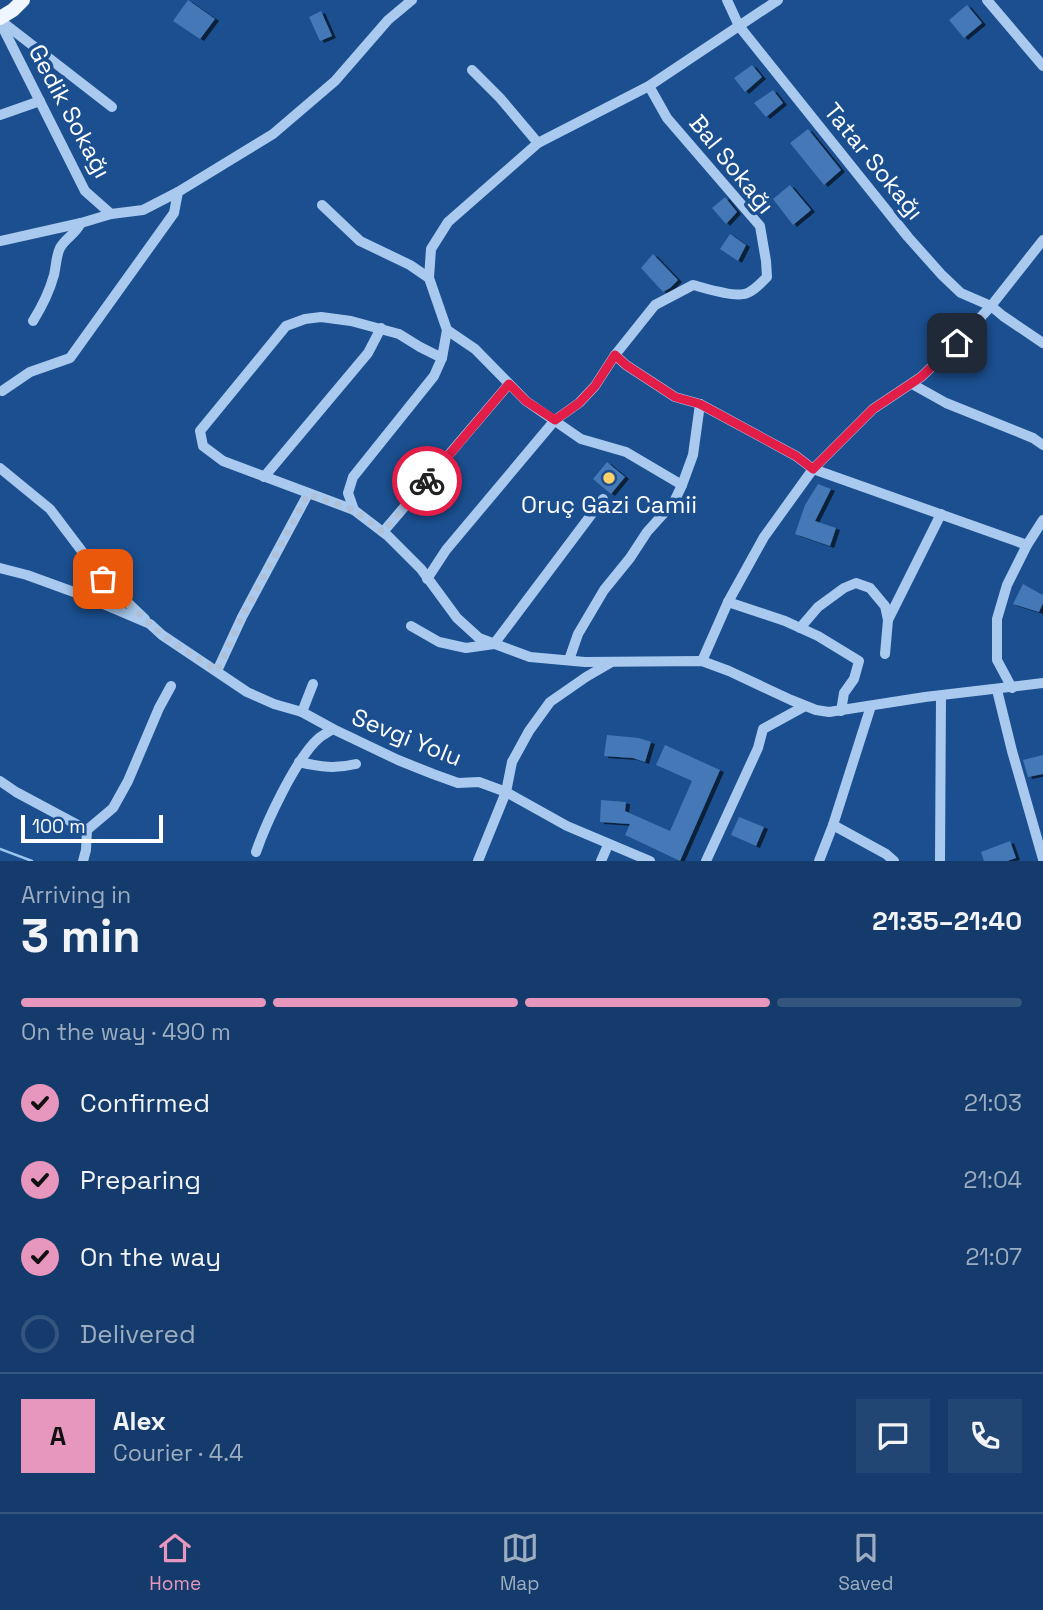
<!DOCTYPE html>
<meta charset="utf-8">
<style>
:root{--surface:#143b6b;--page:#214673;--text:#f1f3f6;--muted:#9dadc1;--line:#33557e;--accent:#e797bd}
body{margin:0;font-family:"Space Grotesk",sans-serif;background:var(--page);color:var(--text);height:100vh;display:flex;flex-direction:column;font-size:26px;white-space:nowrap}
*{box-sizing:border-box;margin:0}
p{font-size:23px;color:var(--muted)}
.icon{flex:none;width:38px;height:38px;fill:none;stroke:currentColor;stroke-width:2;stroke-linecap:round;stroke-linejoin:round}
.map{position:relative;height:861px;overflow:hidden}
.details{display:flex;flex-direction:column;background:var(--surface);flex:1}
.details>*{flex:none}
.scale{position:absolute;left:21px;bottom:18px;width:142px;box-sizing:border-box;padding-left:7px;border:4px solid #fff;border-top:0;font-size:19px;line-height:24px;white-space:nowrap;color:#fff;-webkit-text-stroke:5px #1b4f8f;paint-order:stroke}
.pin{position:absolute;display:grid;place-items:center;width:60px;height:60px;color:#fff;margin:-30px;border-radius:14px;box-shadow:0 4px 10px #0006}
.courier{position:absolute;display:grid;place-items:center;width:70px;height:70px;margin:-35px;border:5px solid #e11d48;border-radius:50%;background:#fff;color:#222;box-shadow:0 2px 9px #0007}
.overview em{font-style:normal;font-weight:700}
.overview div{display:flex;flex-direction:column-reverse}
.overview{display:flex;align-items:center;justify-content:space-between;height:119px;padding:0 21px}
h1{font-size:46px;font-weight:700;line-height:52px}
.bar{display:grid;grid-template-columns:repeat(4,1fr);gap:10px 7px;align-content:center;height:84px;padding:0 21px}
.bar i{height:9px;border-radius:5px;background:var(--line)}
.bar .on{background:var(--accent)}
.bar p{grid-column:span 4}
.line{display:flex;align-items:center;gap:18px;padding:0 21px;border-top:2px solid var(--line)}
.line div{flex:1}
.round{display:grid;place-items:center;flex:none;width:74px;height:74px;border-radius:0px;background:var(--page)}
ol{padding:0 21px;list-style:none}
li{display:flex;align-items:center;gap:21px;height:77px}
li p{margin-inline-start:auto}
li .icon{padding:7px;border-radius:50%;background:var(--accent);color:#111;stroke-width:4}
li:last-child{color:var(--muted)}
li i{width:38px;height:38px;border:4px solid var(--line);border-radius:50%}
.dock{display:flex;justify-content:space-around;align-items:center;height:98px;border-top:2px solid var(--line);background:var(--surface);font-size:19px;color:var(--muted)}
.dock a{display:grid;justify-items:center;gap:4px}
.dock .on{color:var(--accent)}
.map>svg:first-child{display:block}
</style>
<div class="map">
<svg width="1043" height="861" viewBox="0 0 1043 861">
<defs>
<filter id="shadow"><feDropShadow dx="4" dy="2" stdDeviation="0" flood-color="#0009"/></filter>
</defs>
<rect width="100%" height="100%" fill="#1b4f8f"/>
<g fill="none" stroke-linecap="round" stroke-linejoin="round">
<path stroke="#9cc4f0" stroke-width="2.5" d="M0 849 32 861"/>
</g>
<g fill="#4478b7" filter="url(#shadow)">
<path d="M188 0 215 19 200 39 173 21Z"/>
<path d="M967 5 982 23 964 38 949 20Z"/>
<path d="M321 11 332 36 320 41 309 17Z"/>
<path d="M752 65 762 77 745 92 734 78Z"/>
<path d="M773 90 783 103 766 117 754 103Z"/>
<path d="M808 129 841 170 824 185 790 143Z"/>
<path d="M790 185 811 210 793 225 773 199Z"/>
<path d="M725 197 737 212 726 224 712 208Z"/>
<path d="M730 234 746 245 738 261 720 249Z"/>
<path d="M653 254 678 280 670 288 663 292 641 268Z"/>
<path d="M607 462 625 477 611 494 593 479Z"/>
<path d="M818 484 831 489 815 521 836 528 830 546 795 534 805 505Z"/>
<path d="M1023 584 1043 595V603L1039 612 1013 604Z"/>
<path d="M607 735 639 738 651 742 645 762 633 758 604 756Z"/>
<path d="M665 745 720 770 680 861 625 835 630 824 600 822 601 800 626 802 625 811 670 831 692 781 656 765Z"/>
<path d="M1043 755V774L1028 777 1023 760Z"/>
<path d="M739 817 764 827 756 846 731 835Z"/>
<path d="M1010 841 1016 858 1007 861H984L981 852Z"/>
</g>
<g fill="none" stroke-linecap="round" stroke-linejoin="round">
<g stroke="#a9c9ee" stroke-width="10">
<path d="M727 0 739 26 908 237 941 274 961 293 991 306 1003 316 1043 343"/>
<path d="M778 0 649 86 538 143 448 222 431 249 429 278 447 330 442 358 434 376 353 477 348 493 354 510 388 536 421 569 457 618 479 638 530 657 585 662 702 661 729 671 791 700 816 710 829 712 925 697 1043 683"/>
<path d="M987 0 1043 66"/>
<path d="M1 21 112 107"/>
<path d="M0 22 85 191 111 214"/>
<path d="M472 70 500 98 538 143"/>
<path d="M0 115 40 101"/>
<path d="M322 205 360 241 410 265 429 278"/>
<path d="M0 241 81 223 111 214 143 210 178 192"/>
<path d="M33 321C43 305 49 293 54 275 56 267 56 256 60 248 66 237 74 236 81 223"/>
<path d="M447 330 475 349 526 401 581 439 626 452 682 485"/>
<path d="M615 355 655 305 693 285C705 288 732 297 744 294 752 293 761 283 767 277L766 261 760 226 667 118 649 86"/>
<path d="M912 384 946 403 1033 438 1043 445"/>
<path d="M2 391 30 372 70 358 174 213 178 192 273 134 335 81 388 20 412 0"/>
<path d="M0 468 50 509 103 579 145 619"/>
<path d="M264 477 368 353 381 328"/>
<path d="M354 510 223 461 203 446 200 431 286 326 305 319 321 317 351 321 399 334 420 347 442 358"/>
<path d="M383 532 509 384"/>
<path d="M0 568 27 575 82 595 150 624 162 635 247 692 274 704 302 712 333 729 398 760 433 774 458 783 479 782 506 792 567 826 650 861"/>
<path d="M427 579 446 550 555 420 579 403 595 386 615 355 626 365 675 397 700 404 796 456 813 469 1027 545"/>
<path d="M728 602 785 621 818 636 859 661 854 679 844 693 841 711"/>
<path d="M888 620 941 514"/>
<path d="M411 626 439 642 466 648 494 644 603 499"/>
<path d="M800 628 818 607 844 588 856 583 870 588 885 606 888 620 885 654"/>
<path d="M569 660 578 634 604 590 630 558 647 532 674 502 682 485 693 455 700 404"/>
<path d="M702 661 728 602 764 537 813 469 873 409 921 377 957 343 991 306 1043 240"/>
<path d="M217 671 242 617 308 494"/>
<path d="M1012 688 997 660V619L1007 585 1027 545 1043 520"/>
<path d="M997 690 1012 751 1043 859"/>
<path d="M302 712 313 684"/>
<path d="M299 762C321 767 335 769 356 764"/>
<path d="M0 781 16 792 87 830 86 850 83 861"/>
<path d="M833 825 886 854 894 861"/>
<path d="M87 830 113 808 128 781 159 708 171 686"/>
<path d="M256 852C266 823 296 758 319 738 323 735 328 732 333 729"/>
<path d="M478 861 506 792 512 762 529 731 550 702 586 677 610 663"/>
<path d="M601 861 608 845"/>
<path d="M706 861 758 748 763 729 805 706"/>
<path d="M819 861 833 825 871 706"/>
<path d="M940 861 941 696"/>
</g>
<path stroke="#f0f6ff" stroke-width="14" d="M0 18 13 10 23 0"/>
</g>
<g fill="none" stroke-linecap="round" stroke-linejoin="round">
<path stroke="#afc1d8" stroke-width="7" stroke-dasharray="0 12.6" d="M103 579 162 635 217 671 242 617 308 494 354 510 383 532 427 481"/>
<path stroke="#e11d48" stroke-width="9" d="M427 481 509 384 526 401 555 420 579 403 595 386 615 355 626 365 675 397 700 404 796 456 813 469 873 409 921 377 957 343"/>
</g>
<circle fill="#ffd166" stroke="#1b4f8f" stroke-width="2.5" cx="609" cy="478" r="7"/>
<g text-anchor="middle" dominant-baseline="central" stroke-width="7" stroke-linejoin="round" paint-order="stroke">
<g font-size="24" fill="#fff" stroke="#1b4f8f">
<text transform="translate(70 111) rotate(62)">Gedik Sokağı</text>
<text transform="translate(874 161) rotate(51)">Tatar Sokağı</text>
<text transform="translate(732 164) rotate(51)">Bal Sokağı</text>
<text transform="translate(407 737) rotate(22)">Sevgi Yolu</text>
</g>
<g font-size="24" fill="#fff" stroke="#1b4f8f">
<text x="609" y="504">Oruç Gazi Camii</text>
</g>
</g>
</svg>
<div class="scale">100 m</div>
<div class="pin" style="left:103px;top:579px;background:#ea580c"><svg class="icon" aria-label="bag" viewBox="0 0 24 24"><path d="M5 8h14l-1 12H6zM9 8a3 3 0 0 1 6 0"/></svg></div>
<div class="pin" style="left:957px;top:343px;background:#1f2937"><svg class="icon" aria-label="home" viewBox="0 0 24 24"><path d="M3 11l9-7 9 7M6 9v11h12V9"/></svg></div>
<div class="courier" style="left:427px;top:481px"><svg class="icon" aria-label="bike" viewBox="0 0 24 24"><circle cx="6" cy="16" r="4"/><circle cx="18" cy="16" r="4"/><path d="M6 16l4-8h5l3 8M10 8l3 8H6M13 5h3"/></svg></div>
</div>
<section class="details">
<div class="overview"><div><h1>3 min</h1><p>Arriving in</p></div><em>21:35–21:40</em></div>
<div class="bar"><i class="on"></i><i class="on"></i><i class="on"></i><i></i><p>On the way · 490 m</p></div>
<ol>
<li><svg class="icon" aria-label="check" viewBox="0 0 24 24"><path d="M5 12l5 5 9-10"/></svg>Confirmed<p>21:03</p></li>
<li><svg class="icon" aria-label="check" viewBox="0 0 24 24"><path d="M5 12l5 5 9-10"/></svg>Preparing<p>21:04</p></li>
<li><svg class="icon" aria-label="check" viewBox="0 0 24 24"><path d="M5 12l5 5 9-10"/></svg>On the way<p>21:07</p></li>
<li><i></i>Delivered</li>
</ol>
<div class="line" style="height:126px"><b class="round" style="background:var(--accent);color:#111">A</b><div><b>Alex</b><p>Courier · 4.4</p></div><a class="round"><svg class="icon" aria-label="chat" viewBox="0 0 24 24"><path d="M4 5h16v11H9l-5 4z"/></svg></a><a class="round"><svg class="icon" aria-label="phone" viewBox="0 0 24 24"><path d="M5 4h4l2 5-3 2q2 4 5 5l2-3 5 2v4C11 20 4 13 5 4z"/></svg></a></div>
</section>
<nav class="dock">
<a class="on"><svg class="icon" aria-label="home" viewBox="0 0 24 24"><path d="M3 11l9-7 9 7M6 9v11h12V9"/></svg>Home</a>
<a><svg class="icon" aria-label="map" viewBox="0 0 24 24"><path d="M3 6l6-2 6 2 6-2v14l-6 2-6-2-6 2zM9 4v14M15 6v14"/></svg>Map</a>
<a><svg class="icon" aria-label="saved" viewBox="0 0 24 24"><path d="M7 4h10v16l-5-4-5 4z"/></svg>Saved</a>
</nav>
